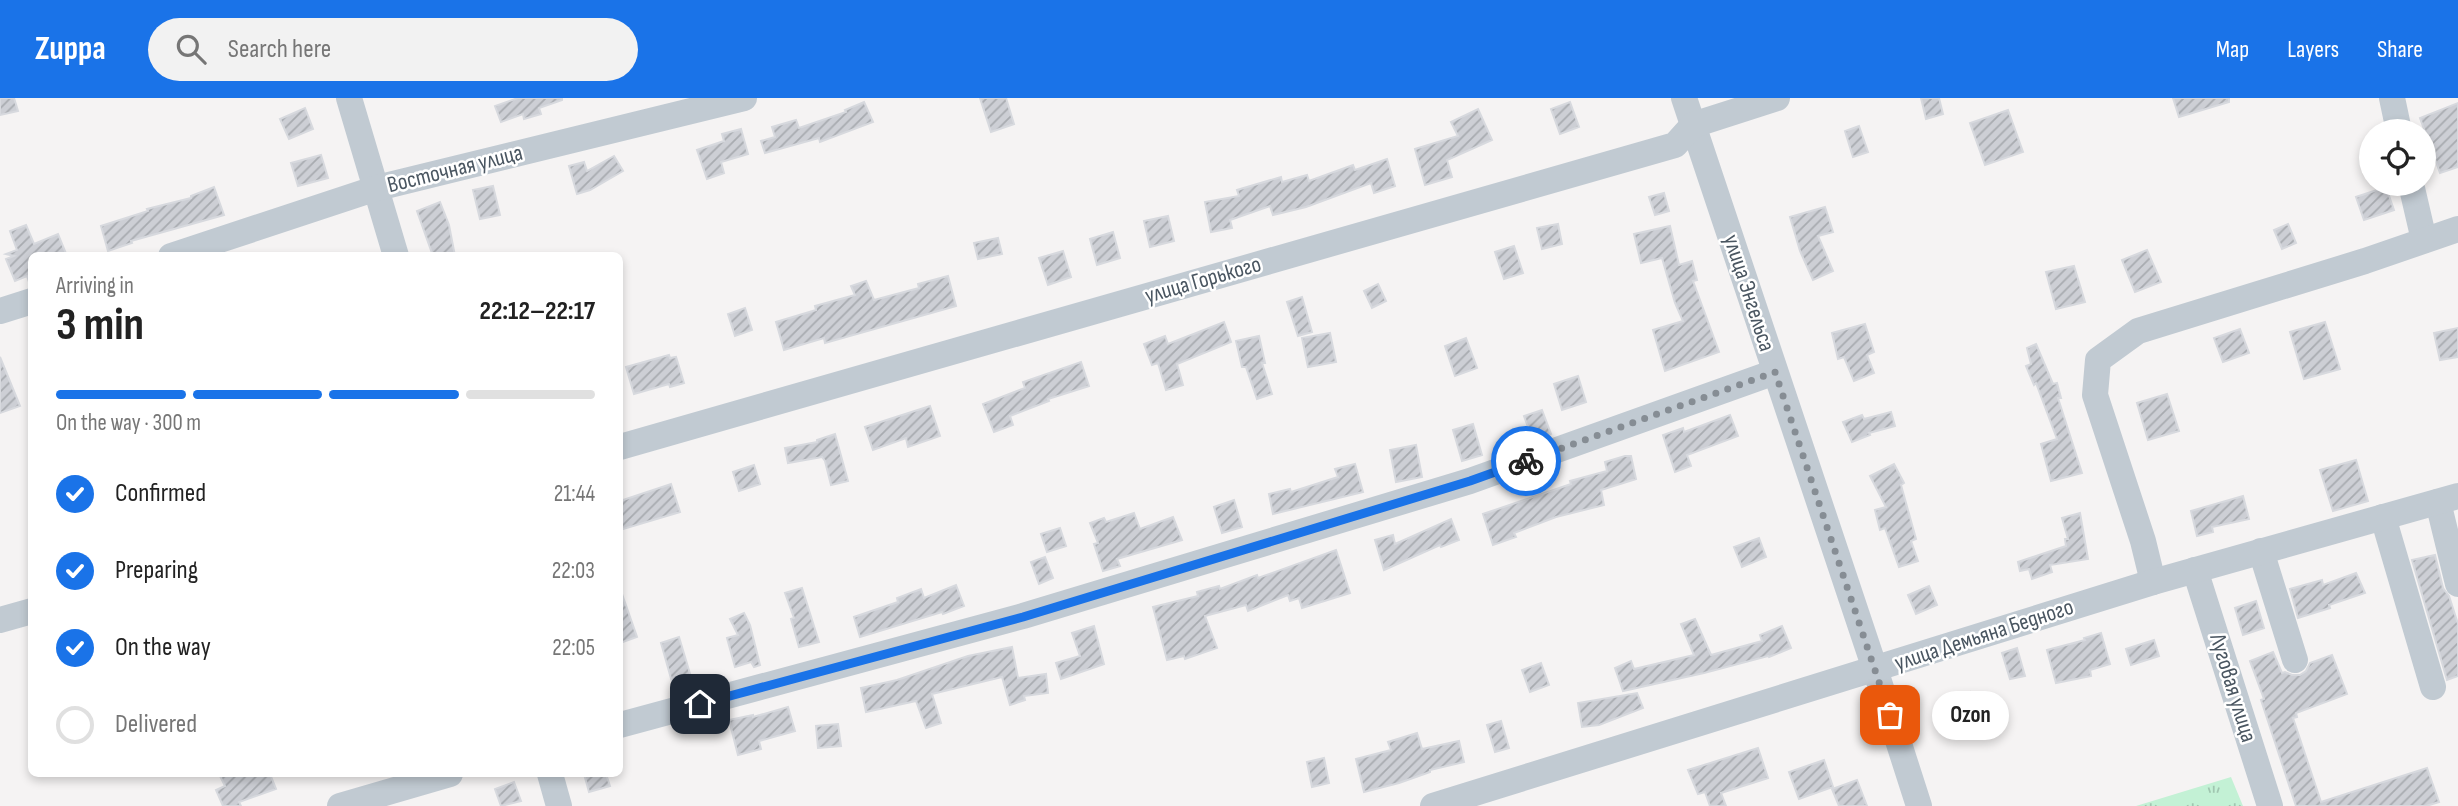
<!DOCTYPE html>
<meta charset="utf-8">
<style>
:root{--surface:#fff;--page:#f2f2f2;--text:#222;--muted:#767676;--line:#e0e0e0;--accent:#1a73e8}
body{margin:0;font-family:"Sofia Sans Condensed",sans-serif;background:var(--page);color:var(--text);height:100vh;display:flex;flex-direction:column;font-size:26px;white-space:nowrap}
*{box-sizing:border-box;margin:0}
p{font-size:23px;color:var(--muted)}
.icon{flex:none;width:38px;height:38px;fill:none;stroke:currentColor;stroke-width:2;stroke-linecap:round;stroke-linejoin:round}
.map{position:relative;flex:1;overflow:hidden}
.sheet{position:absolute;left:28px;top:154px;width:595px;height:525px;display:flex;flex-direction:column;background:var(--surface);border-radius:10px;box-shadow:0 4px 10px #0003}
.sheet>*{flex:none}
.fabs{position:absolute;left:2359px;top:21px;display:grid;gap:14px}
.fabs a{display:grid;place-items:center;width:77px;height:77px;border-radius:50%;background:var(--surface);box-shadow:0 4px 10px #0003;font-size:35px}
.pin{position:absolute;display:grid;place-items:center;width:60px;height:60px;color:#fff;margin:-30px;border-radius:14px;box-shadow:0 4px 10px #0006}
.courier{position:absolute;display:grid;place-items:center;width:70px;height:70px;margin:-35px;border:5px solid #1a73e8;border-radius:50%;background:#fff;color:#222;box-shadow:0 2px 9px #0007}
.bubble{position:absolute;height:49px;border-radius:24px;background:var(--surface);box-shadow:0 4px 10px #0003;font-size:23px;font-weight:700;line-height:49px;text-align:center}
.headline em{font-style:normal;font-weight:700}
.headline div{display:flex;flex-direction:column-reverse}
.headline{display:flex;align-items:center;justify-content:space-between;height:119px;padding:0 28px}
h1{font-size:46px;font-weight:700;line-height:52px}
.bar{display:grid;grid-template-columns:repeat(4,1fr);gap:10px 7px;align-content:center;height:84px;padding:0 28px}
.bar i{height:9px;border-radius:5px;background:var(--line)}
.bar .selected{background:var(--accent)}
.bar p{grid-column:span 4}
ol{padding:0 28px;list-style:none}
li{display:flex;align-items:center;gap:21px;height:77px}
li p{margin-inline-start:auto}
li .icon{padding:7px;border-radius:50%;background:var(--accent);color:#fff;stroke-width:4}
li:last-child{color:var(--muted)}
li i{width:38px;height:38px;border:4px solid var(--line);border-radius:50%}
header{display:flex;align-items:center;gap:42px;box-sizing:border-box;height:98px;padding:0 35px;background:var(--accent);color:#fff}
header strong{font-size:33px}
nav{display:flex;gap:38px;margin-inline-start:auto;font-size:24px}
.search{width:490px;height:63px;background:var(--page);display:flex;align-items:center;gap:18px;box-sizing:border-box;padding:0 24px;border-radius:38px;color:var(--muted);font-size:26px}
.map>svg:first-child{display:block}
</style>
<header>
<strong>Zuppa</strong>
<div class="search"><svg class="icon" aria-label="search" viewBox="0 0 24 24"><circle cx="10" cy="10" r="6"/><path d="M15 15l6 6"/></svg>Search here</div>
<nav><a>Map</a><a>Layers</a><a>Share</a></nav>
</header>
<div class="map">
<svg width="2458" height="708" viewBox="0 0 2458 708">
<defs>
<pattern id="grass-tufts" width="24" height="20" patternUnits="userSpaceOnUse" patternTransform="scale(1.75)"><rect width="24" height="20" fill="#c3f1d5"/><path d="M3 7l-1-3M5 7V3M7 7l1-3M15 17l-1-3M17 17v-4M19 17l1-3" fill="none" stroke="#a0c6b0"/></pattern>
<pattern id="building-hatch" width="6" height="6" patternUnits="userSpaceOnUse" patternTransform="scale(1.75)"><rect width="6" height="6" fill="#cdcfd5"/><path d="M-1 1l2-2M0 6l6-6M5 7l2-2" fill="none" stroke="#a8abb0"/></pattern>
</defs>
<rect width="100%" height="100%" fill="#f5f3f3"/>
<path fill="url(#grass-tufts)" d="M2231 679 2243 708H2136Z"/>
<g fill="url(#building-hatch)" stroke="#d7d9de" stroke-width="2">
<path d="M0 0H14L18 13 0 17Z"/>
<path d="M518 0H562V2L539 10 541 16 524 21 523 16 501 24 495 8Z"/>
<path d="M980 0H1006L1014 26 991 34Z"/>
<path d="M1921 0H1939L1943 16 1926 21Z"/>
<path d="M2173 0H2229V4L2179 19Z"/>
<path d="M864 4 873 24 820 44 819 40 765 55 761 43 775 39 772 29 796 22 799 30 846 14 845 12Z"/>
<path d="M1570 4 1579 29 1560 36 1551 11Z"/>
<path d="M2458 5V69L2440 75 2420 20Z"/>
<path d="M305 10 313 31 289 41 280 21Z"/>
<path d="M1478 11 1492 42 1447 62 1452 79 1425 87 1415 51 1458 38 1451 24Z"/>
<path d="M2008 12 2023 54 1985 67 1970 25Z"/>
<path d="M1859 28 1868 54 1853 59 1845 33Z"/>
<path d="M741 31 748 56 721 64 724 75 707 81 697 52 724 43 722 36Z"/>
<path d="M321 57 328 80 298 88 291 65Z"/>
<path d="M614 58 623 73 590 92 577 96 569 68 584 64 587 73Z"/>
<path d="M1387 61 1395 88 1374 95 1371 85 1306 109 1273 117 1270 108 1230 122 1232 130 1211 134 1205 104 1239 98 1237 92 1281 79 1282 84 1307 77 1309 83 1353 67 1355 72Z"/>
<path d="M493 88 500 117 480 121 473 92Z"/>
<path d="M214 89 224 117 131 143 132 145 108 153 101 128 148 113 147 111 191 100V98Z"/>
<path d="M2386 89 2394 112 2364 122 2356 99Z"/>
<path d="M1664 95 1669 113 1655 117 1649 99Z"/>
<path d="M440 104 449 127 455 158H433L417 113Z"/>
<path d="M1825 109 1833 134 1818 138 1833 173 1813 182 1800 153 1790 119Z"/>
<path d="M1168 118 1174 143 1150 149 1144 123Z"/>
<path d="M1558 126 1562 146 1542 151 1537 130Z"/>
<path d="M2288 126 2296 145 2282 151 2274 132Z"/>
<path d="M26 127 34 146 58 136 67 158H32L30 187 27 178 15 183 6 161 14 158 6 156 17 152 10 133Z"/>
<path d="M1670 128 1679 167 1692 163 1697 182 1693 183 1719 254 1665 273 1653 232 1683 223 1675 205 1662 160 1641 165 1634 136Z"/>
<path d="M1113 134 1120 160 1097 167 1090 141Z"/>
<path d="M998 140 1002 156 978 161 974 145Z"/>
<path d="M1514 148 1523 175 1504 181 1495 154Z"/>
<path d="M2147 152 2161 184 2135 194 2122 162Z"/>
<path d="M1063 153 1071 179 1048 187 1039 160Z"/>
<path d="M2074 168 2085 204 2056 211 2046 174Z"/>
<path d="M948 178 956 208 825 245 824 240 784 252 776 224 816 212 815 208 855 197 851 188 866 183 874 202 919 190 918 186Z"/>
<path d="M1378 186 1386 203 1372 210 1364 193Z"/>
<path d="M1302 199 1312 234 1298 238 1287 204Z"/>
<path d="M745 210 752 232 735 238 728 216Z"/>
<path d="M1224 224 1231 244 1177 266 1183 287 1166 292 1158 265 1152 267 1144 246 1165 238 1168 246Z"/>
<path d="M2325 224 2340 271 2304 281 2290 234Z"/>
<path d="M1865 226 1874 254 1867 257 1874 275 1854 283 1844 259 1838 261 1832 235Z"/>
<path d="M2458 230V259L2440 262 2434 235Z"/>
<path d="M2240 231 2249 255 2223 264 2214 240Z"/>
<path d="M1330 235 1336 264 1308 269 1302 240Z"/>
<path d="M1259 238 1265 265H1262L1272 296 1257 301 1246 269H1242L1236 243Z"/>
<path d="M1466 240 1477 270 1455 278 1445 248Z"/>
<path d="M2036 246 2053 286 2057 285 2061 300H2058L2082 375 2051 383 2041 346 2057 341 2036 285 2034 287 2026 268 2031 266 2027 250Z"/>
<path d="M669 257 670 260 676 259 684 285 670 289 669 286 634 296 626 269Z"/>
<path d="M0 259 20 308 0 315Z"/>
<path d="M1081 264 1089 288 1048 301 1049 303 1010 318 1013 327 994 334 983 306 1025 290 1023 284Z"/>
<path d="M1578 278 1586 304 1562 312 1554 286Z"/>
<path d="M2167 296 2179 333 2148 342 2137 305Z"/>
<path d="M930 308 940 338 908 349 906 340 873 352 865 329Z"/>
<path d="M1542 312 1551 336 1533 343 1524 318Z"/>
<path d="M1891 314 1895 328 1869 335 1870 337 1852 344 1843 324 1862 317 1864 321Z"/>
<path d="M1730 317 1738 338 1687 357 1691 368 1675 374 1663 337 1683 330 1684 334Z"/>
<path d="M1473 326 1482 357 1462 363 1453 332Z"/>
<path d="M835 336 848 383 831 387 825 363 822 359 788 365 785 350 817 344V342Z"/>
<path d="M1416 347 1422 379 1396 384 1390 352Z"/>
<path d="M1625 358H1631L1636 381 1601 392 1604 407 1556 419 1514 435 1516 439 1493 447 1483 416 1571 386 1570 383 1607 373 1605 364Z"/>
<path d="M2356 362 2368 403 2333 413 2320 372Z"/>
<path d="M1355 366 1363 394 1273 416 1269 396 1290 391 1291 394 1338 379 1335 371Z"/>
<path d="M1894 366 1904 385 1901 387 1916 441 1911 443 1918 463 1899 469 1885 430 1880 432 1875 412 1886 409 1870 378Z"/>
<path d="M754 367 760 386 739 393 733 374Z"/>
<path d="M671 386 680 414 620 432V403Z"/>
<path d="M2243 398 2249 421 2212 429 2213 434 2197 438 2191 413Z"/>
<path d="M1234 402 1242 429 1222 435 1214 409Z"/>
<path d="M1134 415 1140 431 1173 419 1182 442 1117 461 1120 468 1103 473 1094 446 1098 445 1090 425 1104 420 1106 424Z"/>
<path d="M2080 415 2088 461 2050 467 2052 474 2032 481 2029 471 2020 473 2018 464 2066 448 2065 441H2068L2062 420Z"/>
<path d="M1451 421 1459 442 1441 449 1440 447 1384 472 1375 442 1393 437 1395 446Z"/>
<path d="M1060 430 1066 448 1047 454 1041 436Z"/>
<path d="M1759 440 1766 459 1742 469 1734 449Z"/>
<path d="M1336 452 1350 495 1302 510 1299 500 1290 503 1288 497 1248 513 1246 507 1205 518 1217 550 1185 561 1184 558 1167 562 1153 509 1198 498 1197 494 1219 488 1220 491 1257 477 1258 480Z"/>
<path d="M2435 457 2443 490 2449 498 2458 526V578L2447 582 2412 462Z"/>
<path d="M1045 459 1053 480 1039 486 1031 464Z"/>
<path d="M2356 475 2365 495 2329 507 2330 510 2298 520 2290 491 2322 482 2323 487Z"/>
<path d="M956 487 964 508 943 516 942 514 860 539 854 519 898 504 897 500 921 491 924 500Z"/>
<path d="M1929 488 1937 507 1916 516 1908 497Z"/>
<path d="M802 490 819 544 799 549 791 521 794 520 785 495Z"/>
<path d="M620 496H622L637 539 620 545Z"/>
<path d="M2256 503 2264 530 2243 537 2235 510Z"/>
<path d="M744 515 750 527 760 567 754 569 751 564 735 569 727 540 738 537 730 521Z"/>
<path d="M1695 521 1711 557 1762 543 1760 537 1782 528 1791 550 1769 559 1768 558 1704 575 1623 593 1615 570 1631 563 1634 571 1694 557 1681 526Z"/>
<path d="M1094 528 1104 566 1061 581 1056 565 1080 558 1072 535Z"/>
<path d="M2101 535 2110 566 2090 572 2091 578 2056 585 2047 552 2085 542 2084 540Z"/>
<path d="M679 539 691 579 672 584 661 545Z"/>
<path d="M2154 542 2159 558 2131 567 2126 551Z"/>
<path d="M1012 549 1018 580 1046 576 1048 595 1024 598 1025 602 1010 607 1002 579 932 596 941 625 926 630 916 603 866 614 861 590 897 582 968 558Z"/>
<path d="M2017 550 2025 578 2010 581 2002 555Z"/>
<path d="M2273 554 2282 575 2285 574 2292 577H2300L2306 573 2310 565 2332 557 2347 596 2296 615 2297 619 2293 620 2321 704 2427 670 2439 704 2426 708H2296L2261 602 2264 601 2250 563Z"/>
<path d="M1541 565 1549 587 1530 594 1522 572Z"/>
<path d="M1970 594 1973 611 1945 616 1942 600Z"/>
<path d="M1637 595 1643 610 1599 627 1582 629 1578 605Z"/>
<path d="M788 609 795 633 759 643 761 651 738 657 729 622 753 617V619Z"/>
<path d="M1501 623 1509 650 1495 654 1487 627Z"/>
<path d="M838 626 841 648 818 650 816 628Z"/>
<path d="M1417 635 1422 651 1459 643 1464 664 1430 672V674L1399 685 1364 694 1356 661 1391 652 1388 644Z"/>
<path d="M1758 650 1768 680 1721 695 1726 708H1710L1705 694 1698 696 1688 672Z"/>
<path d="M1324 660 1329 685 1312 689 1307 664Z"/>
<path d="M1824 662 1833 689 1799 701 1789 674Z"/>
<path d="M219 676H270L276 691 239 704 241 708H223L216 692 225 688Z"/>
<path d="M584 676H606L610 688 589 694Z"/>
<path d="M1857 682 1867 708H1839L1832 691Z"/>
<path d="M514 684 521 703 501 708 495 691Z"/>
</g>
<g fill="none" stroke-linecap="round" stroke-linejoin="round">
<g stroke="#c1cad2" stroke-width="26">
<path d="M349 0 396 158"/>
<path d="M1684 0 1875 571 1919 708"/>
<path d="M2392 0 2399 33"/>
<path d="M2411 86 2424 142"/>
<path d="M171 158 377 90 744 0"/>
<path d="M0 213 32 203"/>
<path d="M620 349 1675 47 1693 27 1777 0"/>
<path d="M2438 404 2458 486"/>
<path d="M2383 419 2433 589"/>
<path d="M2261 453 2295 562"/>
<path d="M2195 472 2270 708"/>
<path d="M2153 484 2143 443 2095 297 2098 262 2138 233 2365 163 2458 131"/>
<path d="M0 522 32 513"/>
<path d="M620 627 1023 518 1470 383 1775 274"/>
<path d="M550 676 559 708"/>
<path d="M340 708 450 676"/>
<path d="M1433 708 2153 484 2458 398"/>
</g>
</g>
<g fill="none" stroke-linecap="round" stroke-linejoin="round">
<path stroke="#868d94" stroke-width="7" stroke-dasharray="0 12.6" d="M1526 363 1775 274 1890 617"/>
<path stroke="#1a73e8" stroke-width="9" d="M700 606 1023 519 1470 383 1526 363"/>
</g>
<g text-anchor="middle" dominant-baseline="central" stroke-width="5" stroke-linejoin="round" paint-order="stroke">
<g font-size="23" fill="#4a5661" stroke="#fff">
<text transform="translate(455 71) rotate(-14)">Восточная улица</text>
<text transform="translate(1203 182) rotate(-16)">улица Горького</text>
<text transform="translate(1749 195) rotate(72)">улица Энгельса</text>
<text transform="translate(1984 537) rotate(-18)">улица Демьяна Бедного</text>
<text transform="translate(2233 590) rotate(73)">Луговая улица</text>
</g>
</g>
</svg>
<div class="fabs">
<a><svg class="icon" aria-label="locate" viewBox="0 0 24 24"><circle cx="12" cy="12" r="6"/><path d="M12 2v4M12 18v4M2 12h4M18 12h4"/></svg></a>
</div>
<div class="pin" style="left:1890px;top:617px;background:#ea580c"><svg class="icon" aria-label="bag" viewBox="0 0 24 24"><path d="M5 8h14l-1 12H6zM9 8a3 3 0 0 1 6 0"/></svg></div>
<div class="pin" style="left:700px;top:606px;background:#1f2937"><svg class="icon" aria-label="home" viewBox="0 0 24 24"><path d="M3 11l9-7 9 7M6 9v11h12V9"/></svg></div>
<div class="courier" style="left:1526px;top:363px"><svg class="icon" aria-label="bike" viewBox="0 0 24 24"><circle cx="6" cy="16" r="4"/><circle cx="18" cy="16" r="4"/><path d="M6 16l4-8h5l3 8M10 8l3 8H6M13 5h3"/></svg></div>
<div class="bubble" style="left:1932px;top:593px;width:77px">Ozon</div>
<section class="sheet">
<div class="headline"><div><h1>3 min</h1><p>Arriving in</p></div><em>22:12–22:17</em></div>
<div class="bar"><i class="selected"></i><i class="selected"></i><i class="selected"></i><i></i><p>On the way · 300 m</p></div>
<ol>
<li><svg class="icon" aria-label="check" viewBox="0 0 24 24"><path d="M5 12l5 5 9-10"/></svg>Confirmed<p>21:44</p></li>
<li><svg class="icon" aria-label="check" viewBox="0 0 24 24"><path d="M5 12l5 5 9-10"/></svg>Preparing<p>22:03</p></li>
<li><svg class="icon" aria-label="check" viewBox="0 0 24 24"><path d="M5 12l5 5 9-10"/></svg>On the way<p>22:05</p></li>
<li><i></i>Delivered</li>
</ol>
</section>
</div>
